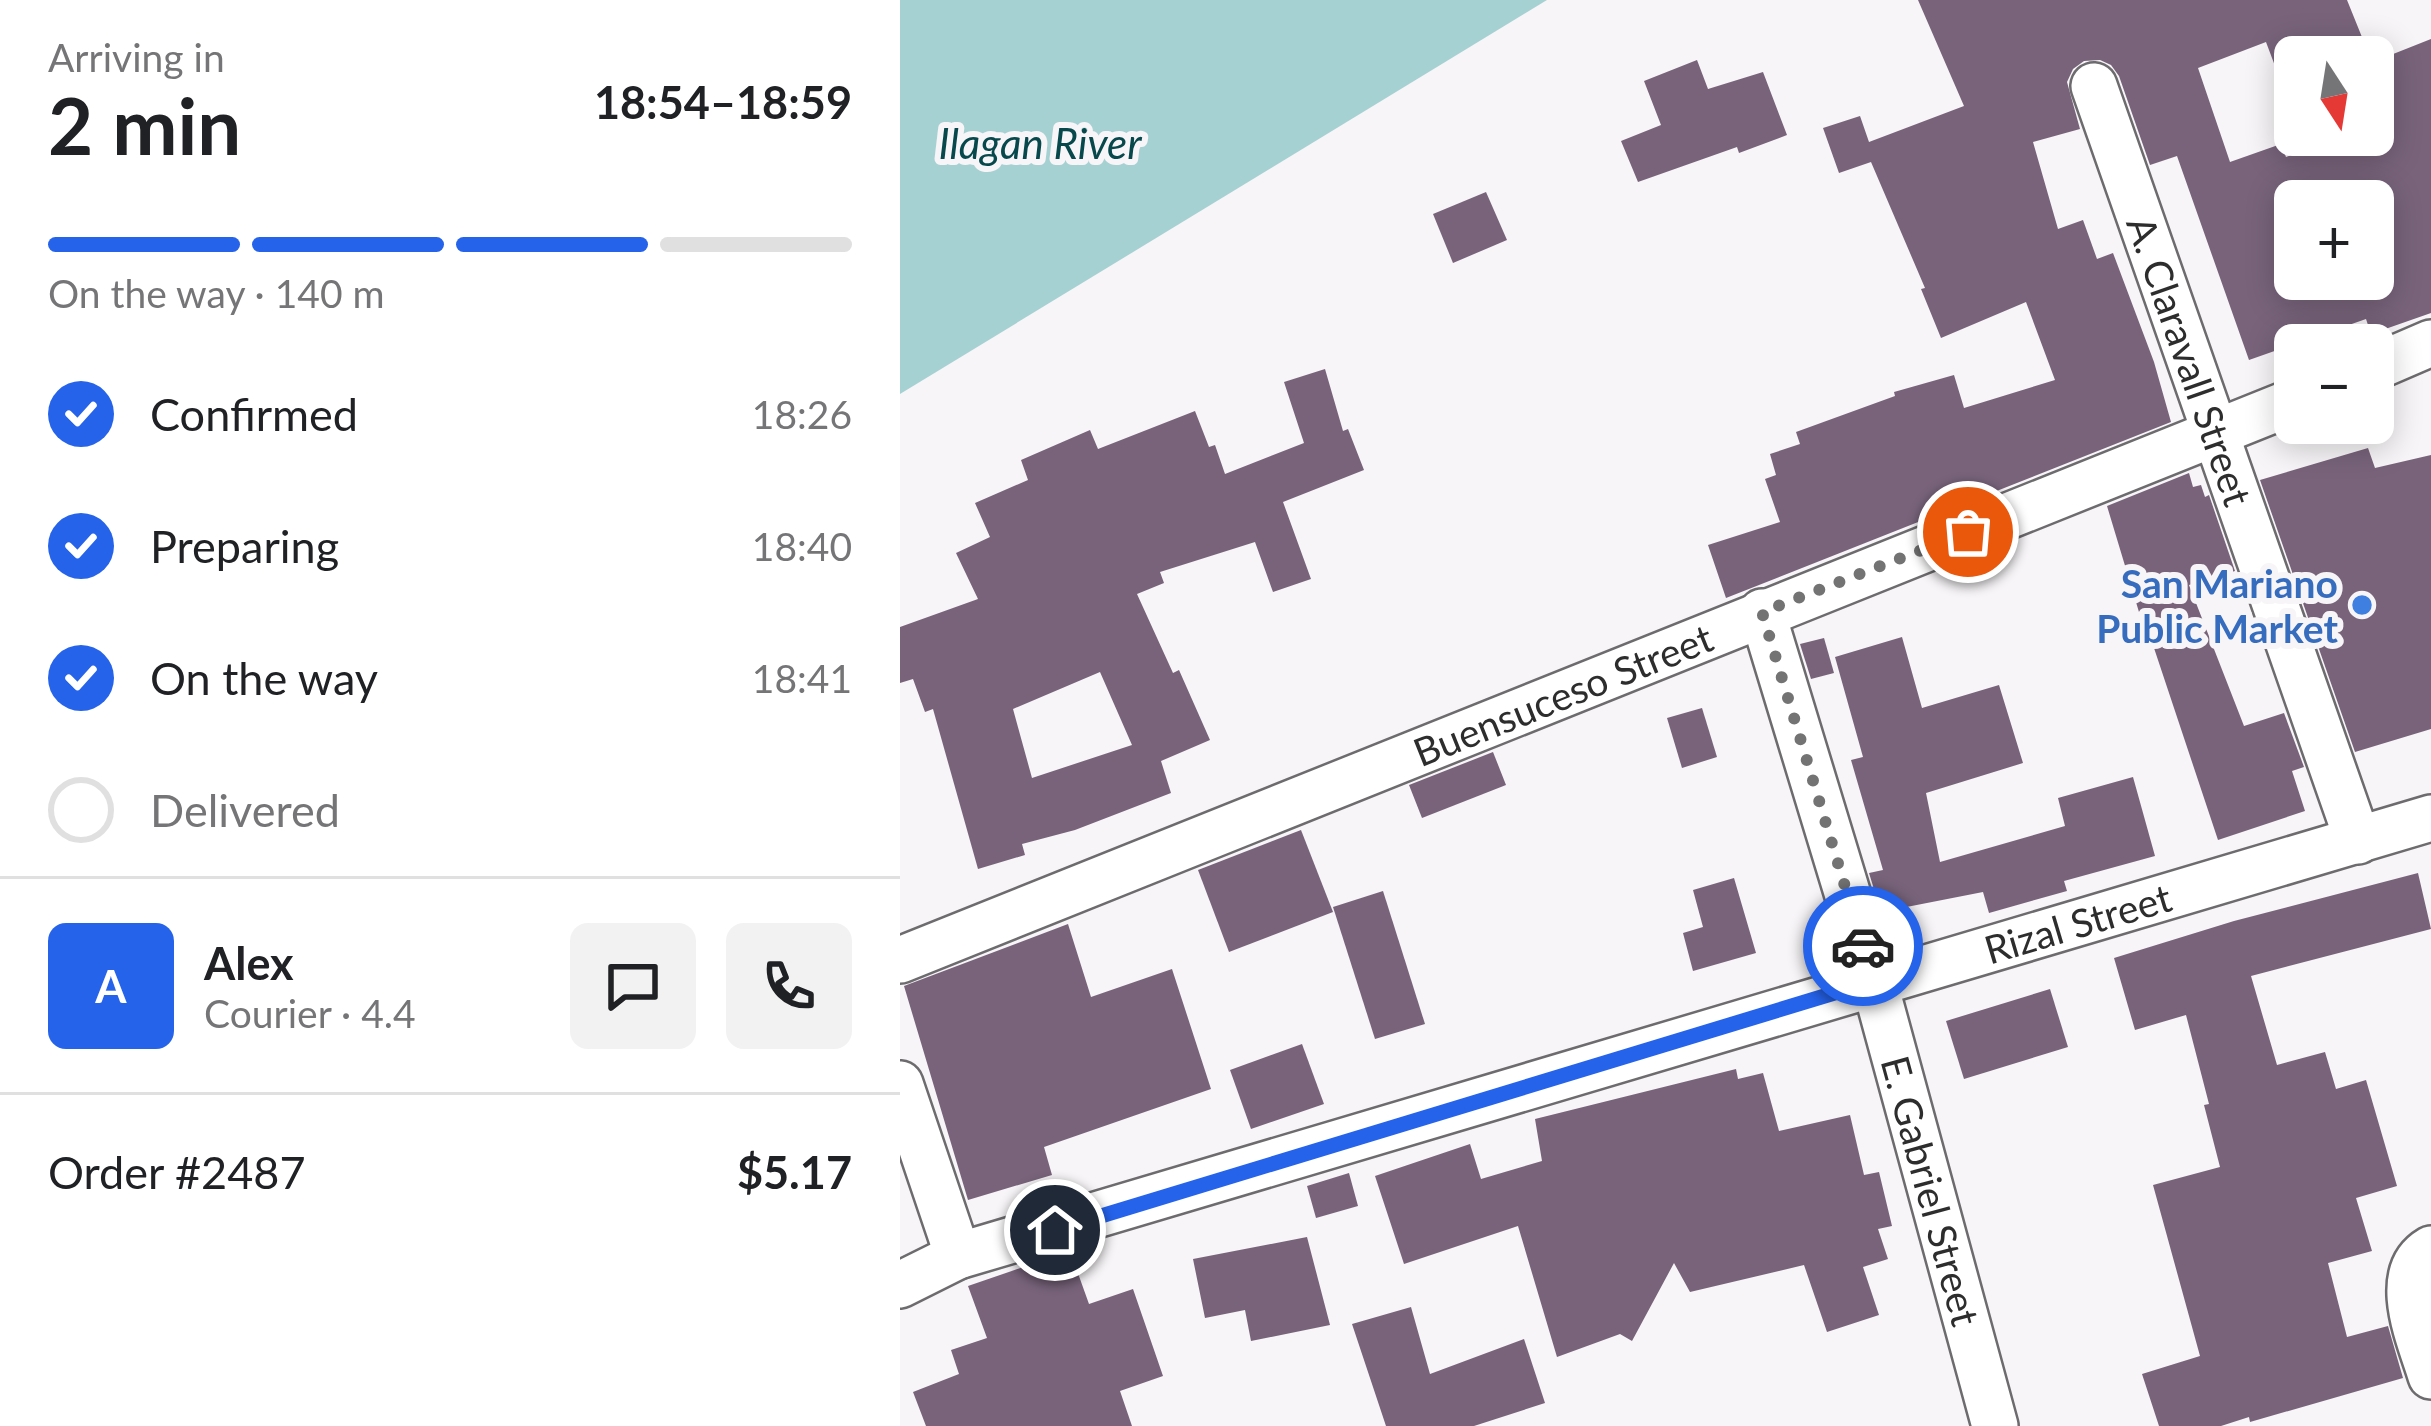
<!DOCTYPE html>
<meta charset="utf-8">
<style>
:root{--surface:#fff;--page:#f2f2f2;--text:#202124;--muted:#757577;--line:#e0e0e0;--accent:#2563eb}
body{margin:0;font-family:Lato,sans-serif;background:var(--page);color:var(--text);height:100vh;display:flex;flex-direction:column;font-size:45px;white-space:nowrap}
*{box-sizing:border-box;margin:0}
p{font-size:39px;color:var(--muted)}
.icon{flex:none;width:66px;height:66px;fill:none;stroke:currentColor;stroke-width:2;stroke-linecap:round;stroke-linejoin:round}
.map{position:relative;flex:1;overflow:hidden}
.panel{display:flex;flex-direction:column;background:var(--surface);width:900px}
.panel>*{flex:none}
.needle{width:78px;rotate:168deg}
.buttons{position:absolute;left:1374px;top:36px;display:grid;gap:24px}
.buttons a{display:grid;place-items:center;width:120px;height:120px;border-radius:18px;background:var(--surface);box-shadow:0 6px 30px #0003;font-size:60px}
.pin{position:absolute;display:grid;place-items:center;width:102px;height:102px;color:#fff;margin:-51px;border:6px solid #fff;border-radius:50%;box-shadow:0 3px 12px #0007}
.courier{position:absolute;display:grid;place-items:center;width:120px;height:120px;margin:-60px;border:9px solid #2563eb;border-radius:50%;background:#fff;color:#222;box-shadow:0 3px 15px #0007}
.overview em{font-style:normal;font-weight:700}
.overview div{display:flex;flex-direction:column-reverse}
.overview{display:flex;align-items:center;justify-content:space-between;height:204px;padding:0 48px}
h1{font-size:78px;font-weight:700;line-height:90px}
.bar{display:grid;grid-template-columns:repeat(4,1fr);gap:18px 12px;align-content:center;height:144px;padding:0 48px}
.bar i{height:15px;border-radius:9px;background:var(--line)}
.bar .on{background:var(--accent)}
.bar p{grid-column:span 4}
.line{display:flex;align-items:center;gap:30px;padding:0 48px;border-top:3px solid var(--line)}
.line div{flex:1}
.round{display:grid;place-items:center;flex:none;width:126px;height:126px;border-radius:18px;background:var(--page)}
ol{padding:0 48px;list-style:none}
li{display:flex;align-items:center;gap:36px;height:132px}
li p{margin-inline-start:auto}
li .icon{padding:12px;border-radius:50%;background:var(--accent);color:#fff;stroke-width:4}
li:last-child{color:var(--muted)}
li i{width:66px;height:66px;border:6px solid var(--line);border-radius:50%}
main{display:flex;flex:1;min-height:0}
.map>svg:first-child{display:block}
</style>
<main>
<section class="panel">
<div class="overview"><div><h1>2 min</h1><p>Arriving in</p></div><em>18:54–18:59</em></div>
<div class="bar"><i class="on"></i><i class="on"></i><i class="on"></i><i></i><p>On the way · 140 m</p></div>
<ol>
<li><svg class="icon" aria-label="check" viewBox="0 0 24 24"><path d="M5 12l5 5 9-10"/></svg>Confirmed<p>18:26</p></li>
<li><svg class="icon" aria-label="check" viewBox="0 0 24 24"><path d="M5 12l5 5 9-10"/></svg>Preparing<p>18:40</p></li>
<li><svg class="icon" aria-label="check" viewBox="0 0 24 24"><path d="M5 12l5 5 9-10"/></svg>On the way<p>18:41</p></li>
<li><i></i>Delivered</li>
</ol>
<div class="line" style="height:216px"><b class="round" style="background:var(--accent);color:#fff">A</b><div><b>Alex</b><p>Courier · 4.4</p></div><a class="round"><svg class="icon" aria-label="chat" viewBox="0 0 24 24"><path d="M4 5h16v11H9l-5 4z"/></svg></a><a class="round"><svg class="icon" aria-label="phone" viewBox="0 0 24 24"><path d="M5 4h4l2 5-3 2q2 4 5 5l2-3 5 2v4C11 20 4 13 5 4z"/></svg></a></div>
<div class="line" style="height:156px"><div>Order #2487</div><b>$5.17</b></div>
</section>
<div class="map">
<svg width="1531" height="1426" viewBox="0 0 1531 1426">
<rect width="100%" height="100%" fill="#f7f5f7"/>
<path fill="#a6d1d3" d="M0 0H647L0 394Z"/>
<g fill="#78637b" fill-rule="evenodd">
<path d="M1018 0H1447L1470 57H1395L1375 66 1366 42 1298 68 1330 162 1381 144 1386 157 1444 135H1473V62L1531 39V313L1471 334 1466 319 1349 360 1277 156 1250 165 1219 76 1211 65 1200 60 1184 61 1173 69 1167 82 1180 129 1133 142 1158 229 1183 220 1197 259 1213 253 1254 362 1271 422 826 598 808 545 880 522 865 479 876 475 870 454 900 444 896 432 995 396 994 392 1054 375 1064 408 1155 380 1126 302 1041 338 1021 289 1025 288 971 162 939 173 923 128 960 116 969 142 1064 106ZM1395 201H1473V279H1395Z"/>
<path d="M797 60 808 89 863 72 887 135 839 153 837 147 738 182 721 141 761 125 744 81Z"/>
<path d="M586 192 607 240 553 263 533 214Z"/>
<path d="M425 369 443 431 448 429 464 470 383 502 411 579 373 592 355 542 260 572 264 583 237 594 273 673 279 670 310 740 261 761 271 793 175 830 122 844 125 855 78 869 33 709 25 712 13 679 0 683V627L78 599 56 553 90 537 75 503 128 480 121 460 190 430 198 449 295 411 309 447 315 445 325 474 404 443 384 382ZM200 672 232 745 132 778 113 709Z"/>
<path d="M1468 448 1475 468 1531 455V729L1455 752 1360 480Z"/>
<path d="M1289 473 1293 487 1301 485 1305 497 1309 495 1335 571 1289 585 1344 726 1384 713 1404 767 1392 771 1405 811 1318 840 1245 621 1242 622 1207 506Z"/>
<path d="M1002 637 1022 708 1099 685 1123 763 1026 793 1040 862 1165 826 1158 798 1233 777 1255 856 1164 881 1167 891 1089 913 1083 892 981 912 969 873 983 870 951 760 963 757 935 657Z"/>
<path d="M924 638 934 673 911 679 900 644Z"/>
<path d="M802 708 817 757 782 768 767 718Z"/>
<path d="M593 752 606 785 522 818 509 785Z"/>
<path d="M401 830 433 912 329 952 298 870Z"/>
<path d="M1518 873 1531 929 1351 976 1377 1065 1425 1052 1436 1089 1466 1080 1497 1186 1456 1198 1472 1251 1428 1263 1447 1337 1488 1326 1503 1378 1350 1422 1349 1417 1321 1426H1259L1242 1374 1300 1356 1253 1185 1320 1167 1304 1105 1309 1104 1286 1015 1235 1030 1214 958 1334 921Z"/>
<path d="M834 878 856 953 793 971 783 933 803 927 793 890Z"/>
<path d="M483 891 525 1024 475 1039 433 907Z"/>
<path d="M168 924 191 997 272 969 311 1089 144 1147 152 1175 68 1200 4 986Z"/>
<path d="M1150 989 1168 1047 1064 1079 1046 1021Z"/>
<path d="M402 1044 424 1104 351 1129 330 1070Z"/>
<path d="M836 1069 838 1079 863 1073 879 1131 950 1115 964 1175 979 1172 992 1226 978 1229 988 1259 963 1267 979 1315 927 1332 904 1265 790 1292 774 1263 732 1341 720 1334 657 1357 618 1226 504 1264 475 1176 570 1144 581 1179 642 1161 635 1119Z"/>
<path d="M449 1173 458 1206 416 1218 407 1186Z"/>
<path d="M407 1237 430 1325 351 1341 345 1310 305 1318 293 1259Z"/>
<path d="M170 1251 189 1304 233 1289 263 1376 220 1391 232 1426H26L13 1392 59 1374 51 1350 87 1338 68 1286Z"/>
<path d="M511 1307 530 1374 624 1339 645 1403 574 1426H486L452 1324Z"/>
</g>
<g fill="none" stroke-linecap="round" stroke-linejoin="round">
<g stroke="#6d6b6e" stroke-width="50">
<g id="minor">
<path id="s1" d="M1194 86 1458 841"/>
<path d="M1473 368 1531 343"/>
<path id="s2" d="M862 612 974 981 1095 1426"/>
<path id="s3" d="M0 960 1395 401"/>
<path d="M0 1084 58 1256"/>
<path d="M1531 1249C1489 1274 1521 1342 1531 1376"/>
<path id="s4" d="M0 1285 58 1256 1531 818"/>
</g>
</g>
<use href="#minor" stroke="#fff" stroke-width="45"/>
</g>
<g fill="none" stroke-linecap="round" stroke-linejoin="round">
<path stroke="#747374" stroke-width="12" stroke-dasharray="0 21.6" d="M963 946 862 612 1068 532"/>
<path stroke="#2563eb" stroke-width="15" d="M155 1230 974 981 963 946"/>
</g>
<circle fill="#3f7fe0" stroke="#f7f5f7" stroke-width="4.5" cx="1462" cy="605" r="12"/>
<g text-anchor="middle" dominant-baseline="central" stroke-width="12" stroke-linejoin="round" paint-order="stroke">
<g font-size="39" fill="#2e2d2e" stroke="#f7f5f7">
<text stroke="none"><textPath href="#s1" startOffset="291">A. Claravall Street</textPath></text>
<text stroke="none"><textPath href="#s3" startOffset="714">Buensuceso Street</textPath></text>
<text stroke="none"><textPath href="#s4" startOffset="1233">Rizal Street</textPath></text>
<text stroke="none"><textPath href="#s2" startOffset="603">E. Gabriel Street</textPath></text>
</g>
<g font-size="39" font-weight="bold" fill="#366cbe" stroke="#f7f5f7" text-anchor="end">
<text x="1438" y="583">San Mariano<tspan x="1438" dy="45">Public Market</tspan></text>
</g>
<g font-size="42" font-style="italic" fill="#06484b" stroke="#f7f5f7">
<text x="140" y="143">Ilagan River</text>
</g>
</g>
</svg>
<div class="buttons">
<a><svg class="needle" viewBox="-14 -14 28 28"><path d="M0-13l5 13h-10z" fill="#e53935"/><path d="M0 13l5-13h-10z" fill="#757577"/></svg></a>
<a>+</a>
<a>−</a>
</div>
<div class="pin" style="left:1068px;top:532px;background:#ea580c"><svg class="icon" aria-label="bag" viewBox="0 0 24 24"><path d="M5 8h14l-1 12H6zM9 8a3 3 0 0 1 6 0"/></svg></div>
<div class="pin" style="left:155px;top:1230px;background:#1f2937"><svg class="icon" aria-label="home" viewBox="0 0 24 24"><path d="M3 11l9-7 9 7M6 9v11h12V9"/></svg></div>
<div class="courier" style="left:963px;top:946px"><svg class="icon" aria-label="car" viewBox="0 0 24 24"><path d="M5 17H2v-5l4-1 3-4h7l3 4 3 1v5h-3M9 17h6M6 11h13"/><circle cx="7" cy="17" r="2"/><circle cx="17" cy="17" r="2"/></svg></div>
</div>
</main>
